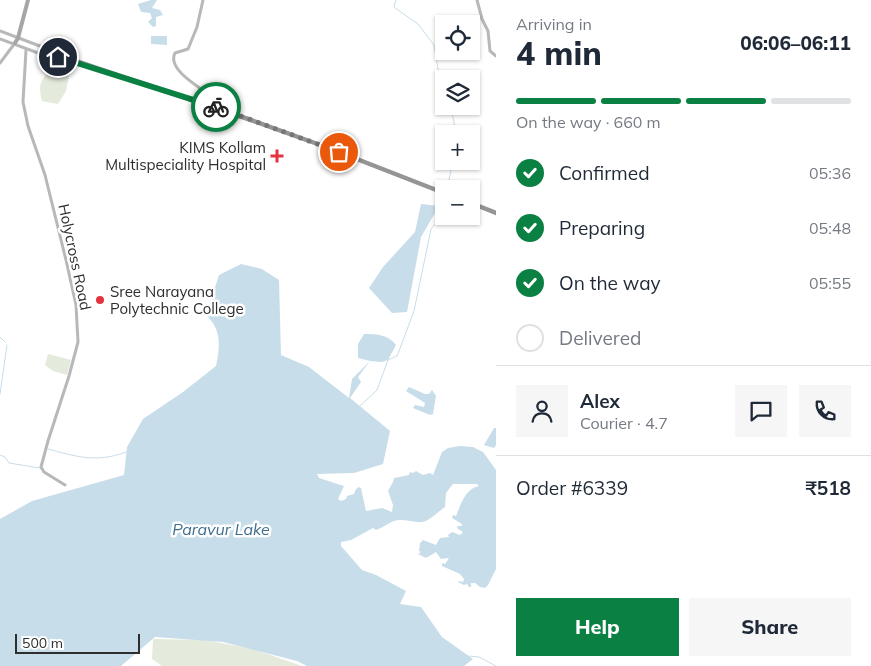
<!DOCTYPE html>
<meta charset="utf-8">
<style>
:root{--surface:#fff;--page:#f6f6f7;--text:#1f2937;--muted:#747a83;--line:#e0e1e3;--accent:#0b8043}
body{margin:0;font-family:Mulish,sans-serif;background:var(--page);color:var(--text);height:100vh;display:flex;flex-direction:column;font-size:19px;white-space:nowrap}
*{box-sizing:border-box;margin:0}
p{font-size:16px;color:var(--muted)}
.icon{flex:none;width:28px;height:28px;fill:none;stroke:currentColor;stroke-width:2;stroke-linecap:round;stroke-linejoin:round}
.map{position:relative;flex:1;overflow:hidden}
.side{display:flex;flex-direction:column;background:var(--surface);width:375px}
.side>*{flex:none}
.buttons{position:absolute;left:435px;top:15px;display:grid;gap:10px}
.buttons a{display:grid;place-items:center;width:45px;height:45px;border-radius:0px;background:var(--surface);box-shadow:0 1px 4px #0004;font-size:25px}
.scale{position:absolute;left:15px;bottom:12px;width:125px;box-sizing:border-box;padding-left:5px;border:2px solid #2e2e2e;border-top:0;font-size:14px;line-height:18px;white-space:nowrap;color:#2e2e2e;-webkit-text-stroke:4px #fff;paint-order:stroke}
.pin{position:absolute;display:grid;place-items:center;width:42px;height:42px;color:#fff;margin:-21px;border:2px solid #fff;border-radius:50%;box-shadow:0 1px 5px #0007}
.courier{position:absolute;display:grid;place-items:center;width:50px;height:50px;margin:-25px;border:4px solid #0b8043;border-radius:50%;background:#fff;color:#222;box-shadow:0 1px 6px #0007}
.head em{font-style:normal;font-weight:800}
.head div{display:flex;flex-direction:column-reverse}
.head{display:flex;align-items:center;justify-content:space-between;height:85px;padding:0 20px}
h1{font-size:32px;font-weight:800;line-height:38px}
.bar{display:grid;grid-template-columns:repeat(4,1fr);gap:8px 5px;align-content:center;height:60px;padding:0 20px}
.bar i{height:6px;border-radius:4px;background:var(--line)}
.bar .selected{background:var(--accent)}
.bar p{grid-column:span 4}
.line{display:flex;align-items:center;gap:12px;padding:0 20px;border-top:1px solid var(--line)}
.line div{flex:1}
.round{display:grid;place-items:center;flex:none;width:52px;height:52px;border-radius:0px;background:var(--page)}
ol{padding:0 20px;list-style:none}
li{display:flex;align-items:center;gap:15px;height:55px}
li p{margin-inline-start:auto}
li .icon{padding:5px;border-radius:50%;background:var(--accent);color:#fff;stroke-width:4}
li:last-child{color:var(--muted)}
li i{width:28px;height:28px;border:2px solid var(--line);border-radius:50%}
.button{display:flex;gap:10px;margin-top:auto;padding:10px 20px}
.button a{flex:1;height:58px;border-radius:0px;background:var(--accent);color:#fff;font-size:20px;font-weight:800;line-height:58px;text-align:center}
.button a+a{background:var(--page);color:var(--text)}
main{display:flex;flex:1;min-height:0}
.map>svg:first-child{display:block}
</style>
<main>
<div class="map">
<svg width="496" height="666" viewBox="0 0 496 666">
<rect width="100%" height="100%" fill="#fff"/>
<g fill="#e4ebdc">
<path d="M51 69 69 76 66 91 58 104 42 101C38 85 40 81 51 69Z"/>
<path d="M48 354 71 360 67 375 53 371 45 365Z"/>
<path d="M153 639 205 640 253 649 302 666H162L152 659Z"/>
</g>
<g fill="#c8ddea">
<path d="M151 0H157L152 8 160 10 163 15 156 17V26L153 27 148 22 152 18 150 13 141 12 138 4Z"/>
<path d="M151 36H167V45L151 44Z"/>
<path d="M421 204 439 206 421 237 407 312 392 313 369 288 383 267 415 232Z"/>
<path d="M241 264 262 269 279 280 281 355 309 367 349 398 352 379 370 361 358 358V344L364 334C376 334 388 334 396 345L388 360 382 362 370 361 358 377 361 382 350 398 390 431 383 464 354 473 317 474 319 478 344 486 338 499 341 501 346 499 347 496 354 494 356 489 359 487 361 488 366 511 382 508 392 512 393 505 388 491 393 482 394 478 409 475 410 472 413 473 416 471 423 475 430 473 433 475 442 452 448 448 460 446 473 447 483 452 496 470V569L488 585 485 588 480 587 475 583H471V587H469L467 584 464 585 458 582 459 581 463 582 464 579 460 574 442 566V563L445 564 449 558 441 559 436 552 426 558 418 554 421 552 419 551 420 543 423 540 436 545 440 538 449 537 448 535 452 532 460 535 463 532 458 529 457 526H462V524L452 518 453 515 456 516C461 504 465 489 479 486L477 484H453L446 493 445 507C439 511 428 522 422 522 414 523 403 518 394 521 388 523 383 528 376 530L373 528 351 540 341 542V546L362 570 376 575 406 591 400 604 421 607 442 637 473 659 464 666H307L297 661 223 642 155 637 121 666H0V519L32 501 124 475 127 447 143 419 183 392 216 366C220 347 222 330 206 315L219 275Z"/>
<path d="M409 387 425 394H429L432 390 436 396 433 414 430 415 413 408 415 405 424 407 425 403 406 391Z"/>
<path d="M494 428H496V445L494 448 484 445Z"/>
</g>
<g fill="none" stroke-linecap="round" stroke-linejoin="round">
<g stroke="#c8ddea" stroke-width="1">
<path d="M396 0 394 6 395 8 418 24 434 45 438 69 444 83"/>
<path d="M451 106 456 134"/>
<path d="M447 189 453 161"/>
<path d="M0 337 5 342"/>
<path d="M0 394 7 345"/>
<path d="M360 406 377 390 388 360 397 356 399 351 414 311 431 229 439 219 444 201"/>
<path d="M48 449C77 457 97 463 126 452"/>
<path d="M0 455 5 457 9 463 40 468"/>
<path d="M469 656 479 657 496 666"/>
</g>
<g stroke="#b8b8b8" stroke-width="3">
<path d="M203 0 197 27 188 49 175 53C166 70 203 89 214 98L218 103V108"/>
<path d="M477 0 482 19 488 31 490 51 496 56"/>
<path d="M0 31 45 48 46 51"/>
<path d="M0 39 49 57H58"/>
<path d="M26 50 23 102 28 126 45 175 66 260 76 305 78 342 69 376 48 441 41 467 44 472 65 485"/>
<path d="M0 63 15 43"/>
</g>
<path stroke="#a6a6a6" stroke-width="4" d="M15 43 18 38 28 0"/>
<g stroke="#959595" stroke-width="4.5">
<path d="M46 51 251 120 326 147 444 193"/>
<path d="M471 203 496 213"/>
</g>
</g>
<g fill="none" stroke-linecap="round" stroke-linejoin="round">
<path stroke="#777" stroke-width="5" stroke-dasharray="0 9" d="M216 107 339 152"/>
<path stroke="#0b8043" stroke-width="6" d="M58 57 216 107"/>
</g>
<g fill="#e1343e" stroke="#fff" stroke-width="2">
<path d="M274.5 148.5h5v5h5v5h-5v5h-5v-5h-5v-5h5z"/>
<circle cx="100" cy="300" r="5"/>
</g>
<g text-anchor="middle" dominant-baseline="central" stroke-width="5" stroke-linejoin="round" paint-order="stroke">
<g font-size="15" fill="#2e2e2e" stroke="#fff" text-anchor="end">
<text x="266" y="147">KIMS Kollam<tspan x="266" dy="17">Multispeciality Hospital</tspan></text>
<text x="110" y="291" text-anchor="start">Sree Narayana<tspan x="110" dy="17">Polytechnic College</tspan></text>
</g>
<g font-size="15" fill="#2e2e2e" stroke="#fff">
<text transform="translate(75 257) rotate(78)">Holycross Road</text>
</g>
<g font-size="16" font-style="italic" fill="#3e6d8e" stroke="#fff">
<text x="221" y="529">Paravur Lake</text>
</g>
</g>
</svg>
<div class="buttons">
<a><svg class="icon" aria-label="locate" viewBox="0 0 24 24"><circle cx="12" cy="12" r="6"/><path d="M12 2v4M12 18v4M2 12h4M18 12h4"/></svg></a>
<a><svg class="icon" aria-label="layers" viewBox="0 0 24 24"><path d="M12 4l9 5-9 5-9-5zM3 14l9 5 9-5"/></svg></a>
<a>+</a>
<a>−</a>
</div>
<div class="scale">500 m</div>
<div class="pin" style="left:339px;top:152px;background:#ea580c"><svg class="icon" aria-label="bag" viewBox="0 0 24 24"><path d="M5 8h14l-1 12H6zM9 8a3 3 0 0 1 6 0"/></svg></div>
<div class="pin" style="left:58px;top:57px;background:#1f2937"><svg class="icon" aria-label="home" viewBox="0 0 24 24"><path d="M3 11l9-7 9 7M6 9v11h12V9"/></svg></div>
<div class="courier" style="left:216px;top:107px"><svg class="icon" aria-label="bike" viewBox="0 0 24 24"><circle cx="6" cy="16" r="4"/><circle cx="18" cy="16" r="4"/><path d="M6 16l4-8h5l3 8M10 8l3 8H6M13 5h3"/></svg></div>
</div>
<section class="side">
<div class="head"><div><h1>4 min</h1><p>Arriving in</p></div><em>06:06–06:11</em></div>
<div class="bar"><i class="selected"></i><i class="selected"></i><i class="selected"></i><i></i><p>On the way · 660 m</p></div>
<ol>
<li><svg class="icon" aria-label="check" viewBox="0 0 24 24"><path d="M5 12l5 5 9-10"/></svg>Confirmed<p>05:36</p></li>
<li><svg class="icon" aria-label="check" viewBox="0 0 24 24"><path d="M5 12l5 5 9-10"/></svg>Preparing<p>05:48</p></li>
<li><svg class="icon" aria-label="check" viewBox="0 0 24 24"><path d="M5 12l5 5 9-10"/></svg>On the way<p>05:55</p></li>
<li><i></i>Delivered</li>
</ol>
<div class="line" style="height:90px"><a class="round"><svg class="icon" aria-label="person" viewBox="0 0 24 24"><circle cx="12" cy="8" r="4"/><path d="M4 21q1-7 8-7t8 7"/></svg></a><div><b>Alex</b><p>Courier · 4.7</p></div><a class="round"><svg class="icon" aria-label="chat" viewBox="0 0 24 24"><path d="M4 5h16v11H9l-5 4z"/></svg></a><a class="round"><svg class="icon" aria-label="phone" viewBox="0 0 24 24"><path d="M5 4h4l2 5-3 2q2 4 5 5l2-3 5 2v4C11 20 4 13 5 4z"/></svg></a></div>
<div class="line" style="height:65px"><div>Order #6339</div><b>₹518</b></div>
<div class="button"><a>Help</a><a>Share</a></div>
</section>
</main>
